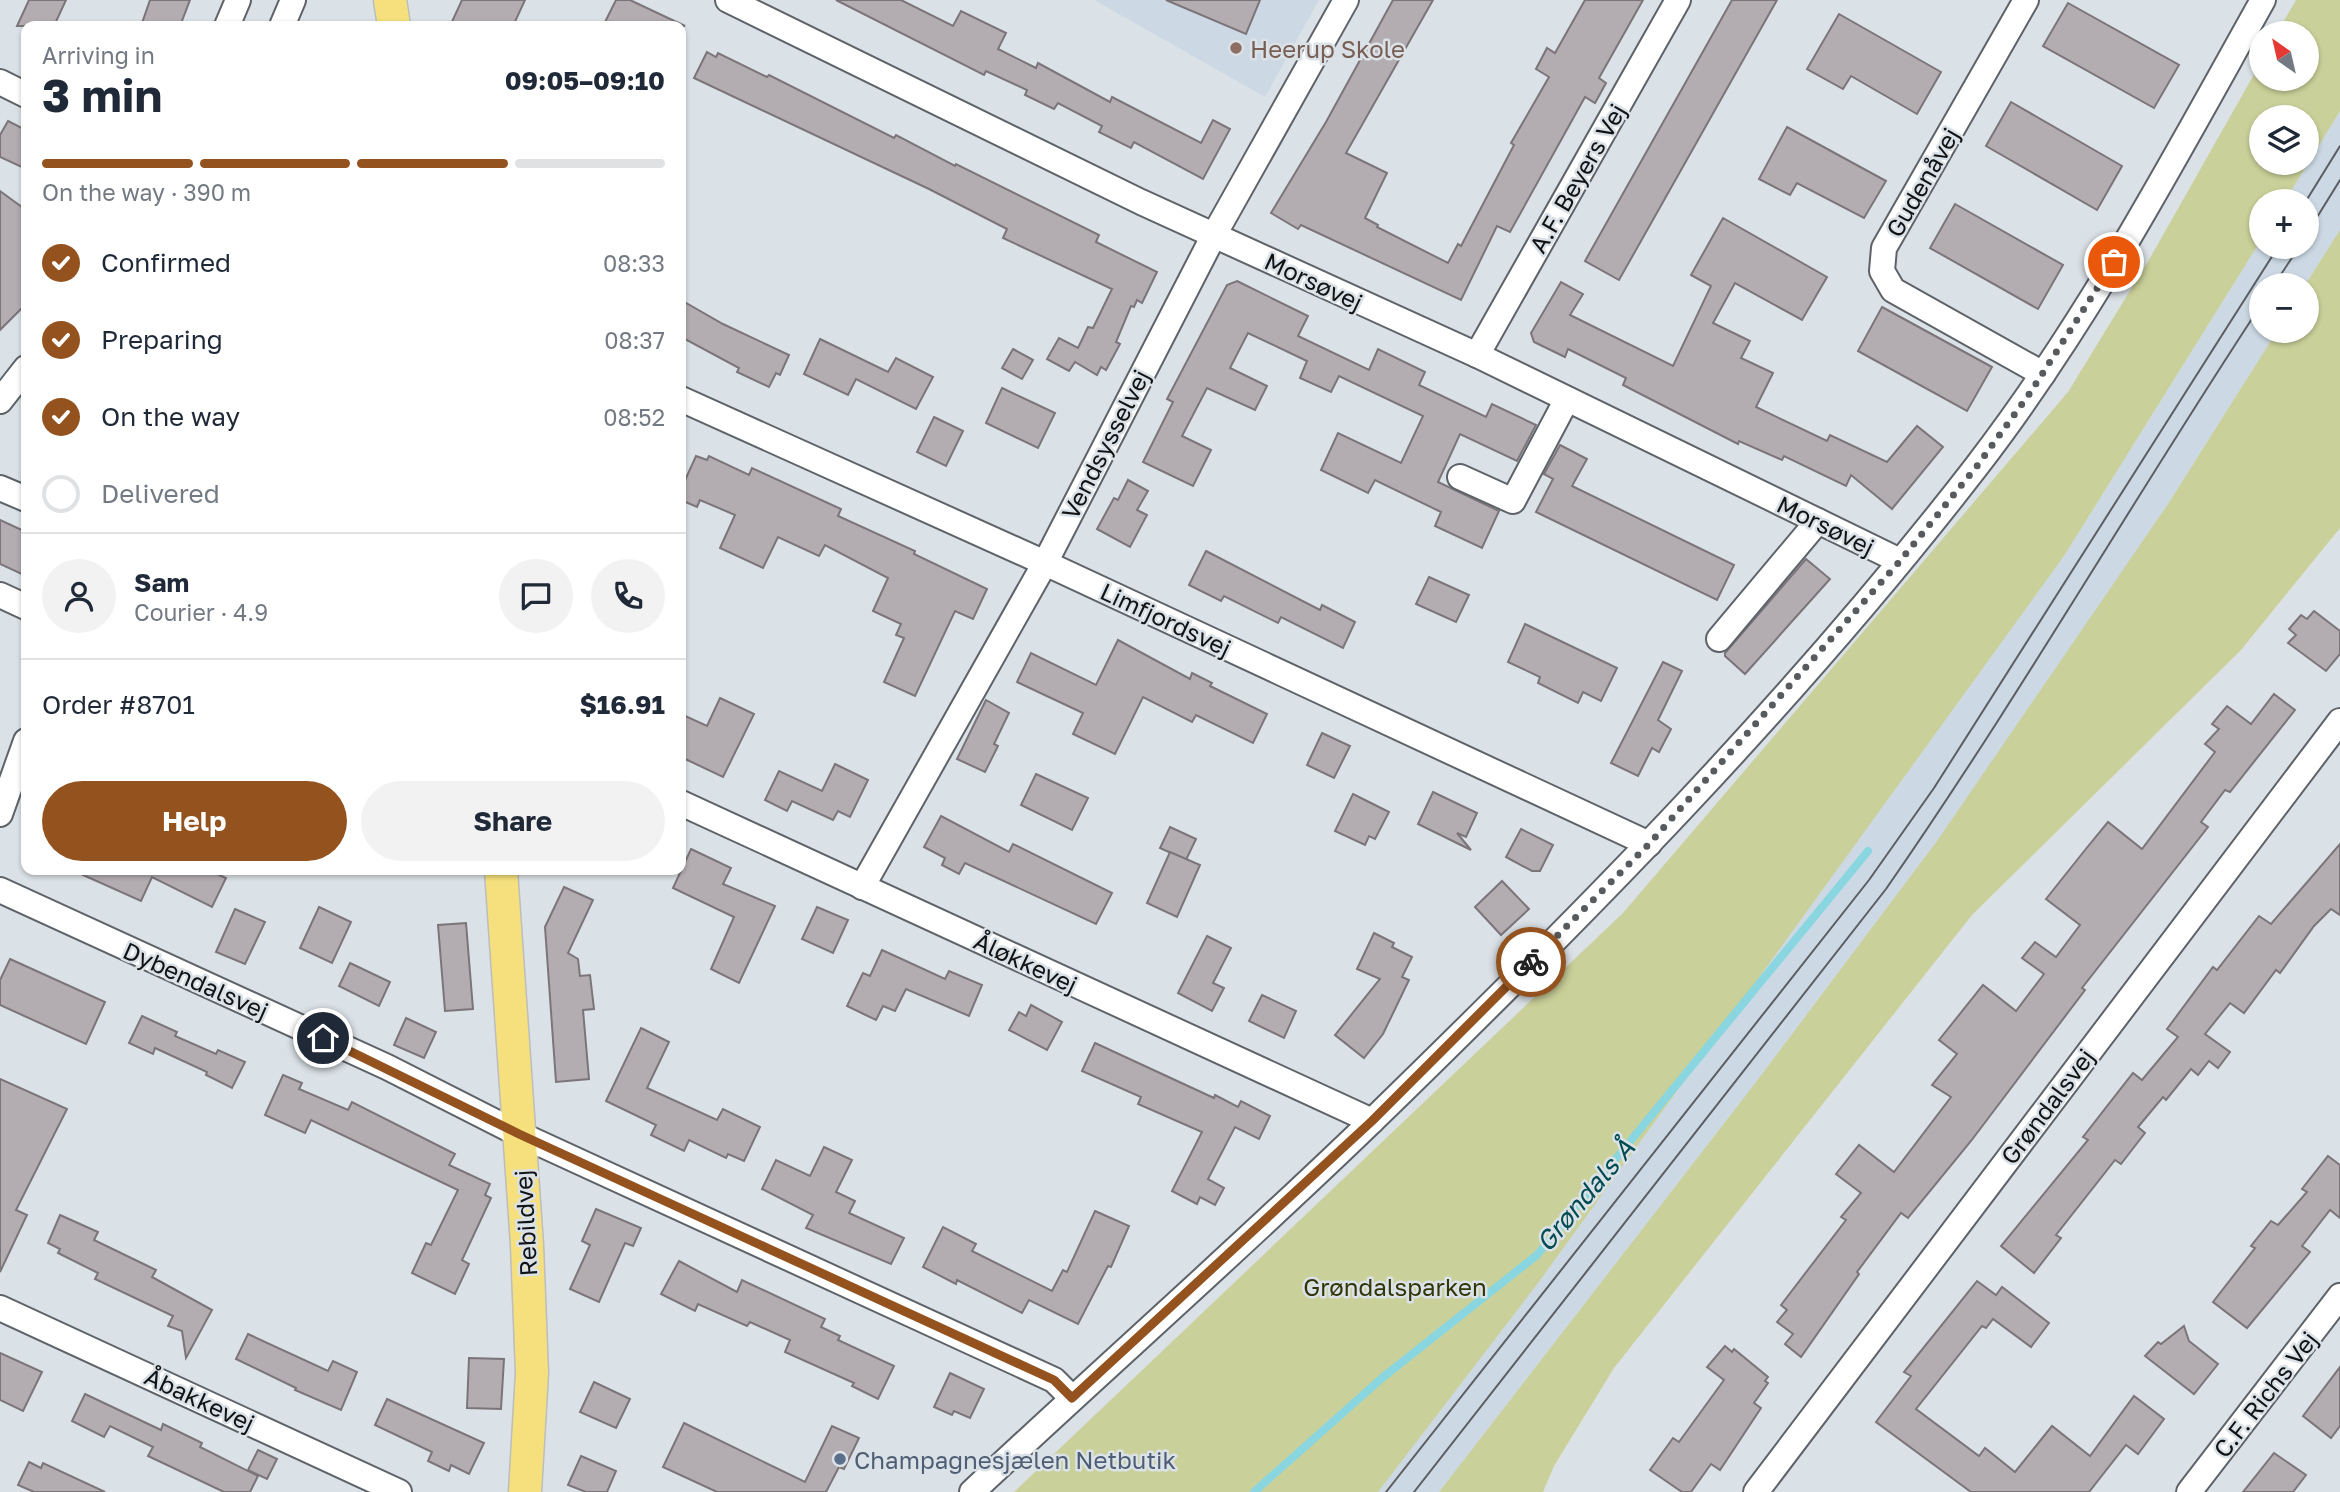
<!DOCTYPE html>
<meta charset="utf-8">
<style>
:root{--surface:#fff;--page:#f2f2f3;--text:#1f2937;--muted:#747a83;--line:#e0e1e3;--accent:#94521e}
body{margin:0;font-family:"Golos Text",sans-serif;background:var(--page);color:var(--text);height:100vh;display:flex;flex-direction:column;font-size:26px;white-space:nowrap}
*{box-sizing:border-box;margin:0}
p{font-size:23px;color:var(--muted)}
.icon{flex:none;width:38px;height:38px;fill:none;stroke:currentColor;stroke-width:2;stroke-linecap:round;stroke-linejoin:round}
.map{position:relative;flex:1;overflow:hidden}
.drawer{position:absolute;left:21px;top:21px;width:665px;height:854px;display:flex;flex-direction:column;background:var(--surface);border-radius:14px;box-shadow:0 2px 5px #0004}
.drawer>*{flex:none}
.needle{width:46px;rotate:326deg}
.fabs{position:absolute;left:2249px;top:21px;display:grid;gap:14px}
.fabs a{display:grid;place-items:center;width:70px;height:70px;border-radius:50%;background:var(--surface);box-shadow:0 2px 5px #0004;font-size:35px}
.pin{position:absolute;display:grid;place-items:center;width:60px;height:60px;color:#fff;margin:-30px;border:4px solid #fff;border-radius:50%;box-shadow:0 2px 7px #0007}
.courier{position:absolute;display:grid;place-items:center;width:70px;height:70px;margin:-35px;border:5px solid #94521e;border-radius:50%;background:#fff;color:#222;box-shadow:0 2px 9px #0007}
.overview em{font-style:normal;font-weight:700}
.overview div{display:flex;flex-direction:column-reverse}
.overview{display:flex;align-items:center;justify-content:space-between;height:119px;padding:0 21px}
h1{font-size:46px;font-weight:700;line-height:52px}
.bar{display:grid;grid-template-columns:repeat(4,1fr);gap:10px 7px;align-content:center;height:84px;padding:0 21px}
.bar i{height:9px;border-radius:5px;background:var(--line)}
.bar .selected{background:var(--accent)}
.bar p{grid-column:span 4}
.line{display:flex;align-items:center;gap:18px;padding:0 21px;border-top:2px solid var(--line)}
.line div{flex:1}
.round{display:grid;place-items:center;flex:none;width:74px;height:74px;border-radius:37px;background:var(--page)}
ol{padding:0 21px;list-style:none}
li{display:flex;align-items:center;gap:21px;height:77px}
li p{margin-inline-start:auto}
li .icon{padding:7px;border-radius:50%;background:var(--accent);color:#fff;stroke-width:4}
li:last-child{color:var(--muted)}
li i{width:38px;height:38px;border:4px solid var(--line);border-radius:50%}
.cta{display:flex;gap:14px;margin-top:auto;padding:14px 21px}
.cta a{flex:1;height:80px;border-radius:42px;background:var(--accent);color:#fff;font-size:28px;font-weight:700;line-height:80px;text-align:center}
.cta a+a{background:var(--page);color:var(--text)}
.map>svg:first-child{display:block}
</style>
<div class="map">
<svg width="2340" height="1492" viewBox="0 0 2340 1492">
<rect width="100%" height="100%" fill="#dbe2e7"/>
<g fill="#ccd9e4">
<path d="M1094 0H1319L1265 97Z"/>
<path d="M2340 111V230L2305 285H2261V331H2277L2168 504 2077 643 1937 841 1756 1082 1439 1492H1378L2064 556 2261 240V247H2306V201H2285Z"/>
</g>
<g fill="#cad099" fill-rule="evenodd">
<path d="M2296 0H2340V111L2285 201H2261V240L2064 556 1538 1283 1378 1492H1014L1623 913 2068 392 2150 258 2261 62V79H2306V33H2277ZM2306 117V163H2261V117Z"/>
<path d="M2340 230V528L2241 650 1972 915 1614 1368 1554 1466 1543 1492H1439L1756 1082 1937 841 2168 504 2277 331H2306L2305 285Z"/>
</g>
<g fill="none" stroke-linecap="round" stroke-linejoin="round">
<path stroke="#89d6e0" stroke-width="8" d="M1254 1492 1382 1378 1537 1255 1868 851"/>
</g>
<g fill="#b3adb2" stroke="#7b757a" stroke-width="2">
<path d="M29 0H66L54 26H17Z"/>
<path d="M150 0H190L180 26H141Z"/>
<path d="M462 0H525L513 26H450Z"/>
<path d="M616 0H630L685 26H603Z"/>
<path d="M836 0H901L953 26 961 11 1006 33 998 49 1036 68 1038 63 1110 102 1112 97 1201 143 1213 120 1230 129 1203 179 1134 142 1131 148 1099 132 1102 126 1058 103 1054 109 1025 95 1027 90 986 71 984 75Z"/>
<path d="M1166 0H1260L1246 34Z"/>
<path d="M1393 0H1433L1346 153 1387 173 1365 218 1378 225 1377 227 1448 263 1458 244 1461 246 1514 145 1511 143 1549 77 1536 69 1547 48 1555 53 1585 0H1643L1599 78 1606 83 1595 103 1585 97 1510 232 1497 226 1461 300 1301 225 1298 229 1271 213 1326 122Z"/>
<path d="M1732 0H1777L1619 280 1585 261Z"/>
<path d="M2068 3 2179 65 2154 108 2043 46Z"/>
<path d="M1839 14 1941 72 1917 114 1851 76 1843 89 1807 69Z"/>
<path d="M707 52 716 57 718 53 767 77 769 75 894 138 896 135 955 166 956 164 1099 235 1096 242 1157 272 1142 303 1137 300 1134 307 1131 306 1116 342 1120 344 1106 370 1101 367 1097 375 1075 362 1069 371 1047 359 1059 338 1078 348 1088 327 1093 328 1112 289 1003 238 1007 229 929 189 694 78Z"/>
<path d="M2011 102 2122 166 2097 210 1986 146Z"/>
<path d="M8 121 26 130V169L0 157V135Z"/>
<path d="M1787 127 1886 181 1864 218 1797 183 1790 195 1759 179Z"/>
<path d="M0 191 26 210V304L0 330Z"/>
<path d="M1955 204 2063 265 2038 309 1930 248Z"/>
<path d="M1723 218 1827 277 1802 320 1735 283 1713 323 1750 341 1741 358 1773 373 1756 407 1827 441 1830 435 1887 462 1917 426 1943 447 1892 509 1851 475 1846 486 1784 456 1782 460 1739 441 1738 444 1623 385 1626 378 1568 349 1565 357 1534 342 1531 333 1561 282 1583 294 1570 315 1673 366 1711 286 1691 275Z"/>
<path d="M1237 281 1308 316 1298 336 1369 370 1378 349 1425 372 1419 385 1486 417 1492 404 1536 425 1517 461 1460 434 1438 482 1499 511 1482 548 1435 526 1441 512 1375 480 1368 493 1321 470 1338 433 1401 463 1423 416 1339 376 1331 392 1300 378 1307 361 1248 333 1230 368 1267 386 1255 410 1207 388 1182 436 1211 450 1193 486 1143 462 1173 402 1167 399 1227 285Z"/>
<path d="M681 300 723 324 789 355 780 375 776 373 769 387 737 372 739 368 681 337Z"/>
<path d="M1882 307 1992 367 1967 411 1858 351Z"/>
<path d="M820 339 888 372 896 358 933 377 916 409 856 379 848 395 804 374Z"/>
<path d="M1013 349 1033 360 1022 379 1002 368Z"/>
<path d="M1002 388 1055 413 1038 448 986 423Z"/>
<path d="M934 417 963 431 946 466 917 452Z"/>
<path d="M1560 445 1587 459 1572 486 1734 565 1717 600 1536 512 1553 479 1544 474Z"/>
<path d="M696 456 707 460 709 456 749 475 752 468 841 509 838 516 915 551 914 554 987 589 973 619 955 611 915 696 884 682 904 638 896 635 901 624 873 611 888 578 825 545 819 556 778 537 763 568 720 548 735 515 700 500 697 507 681 500V489Z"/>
<path d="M1128 480 1148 491 1137 510 1147 515 1130 547 1097 529 1114 498 1118 500Z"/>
<path d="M0 520 26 532V576L0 564Z"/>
<path d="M1206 551 1320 610 1322 605 1355 622 1343 648 1281 617 1278 623 1224 596 1221 601 1189 585Z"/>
<path d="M1806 559 1830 579 1745 674 1725 656V653Z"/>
<path d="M1429 577 1469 595 1456 622 1416 604Z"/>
<path d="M2314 611 2340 631V654L2326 671 2288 643 2296 635 2289 629 2301 615 2307 619Z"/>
<path d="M1525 624 1617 668 1601 701 1583 692 1578 703 1538 683 1540 677 1508 662Z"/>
<path d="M1118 640 1190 679 1192 673 1212 683 1210 686 1267 714 1253 743 1196 715 1192 722 1143 697 1115 754 1073 734 1083 713 1017 682 1031 653 1096 685Z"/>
<path d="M1663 662 1682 671 1658 720 1671 729 1659 752 1652 748 1638 776 1611 763Z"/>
<path d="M2274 694 2295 710 2230 792 2225 790 2201 822 2208 827 2082 988 2085 990 1971 1141 1908 1218 1901 1213 1857 1272 1859 1274 1801 1357 1785 1344 1793 1334 1777 1322 1787 1310 1781 1305 1846 1220 1841 1217 1861 1193 1836 1174 1859 1145 1894 1172 1951 1097 1932 1085 1957 1054 1939 1040 1983 985 2016 1011 2044 974 2022 958 2035 942 2056 957 2080 925 2046 899 2085 850 2108 822 2142 849 2215 752 2205 744 2219 729 2212 724 2227 706 2251 724Z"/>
<path d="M720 698 754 714 723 777 681 757V714L707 726Z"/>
<path d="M986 700 1009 713 994 744 998 746 985 772 957 759Z"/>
<path d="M1322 733 1350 746 1334 778 1307 765Z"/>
<path d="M835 764 868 780 850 817 838 811 833 820 792 801 787 811 765 800 779 771 822 791Z"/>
<path d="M1036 774 1088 798 1072 830 1021 805Z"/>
<path d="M1433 792 1477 813 1466 837 1457 833 1471 850 1418 824Z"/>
<path d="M1353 794 1389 812 1375 839 1369 836 1365 845 1335 831Z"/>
<path d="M941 816 1009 852 1013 844 1112 893 1096 924 965 863 959 874 942 865 945 858 924 847Z"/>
<path d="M1170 827 1196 839 1186 860 1160 848Z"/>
<path d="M1521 829 1553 845 1540 871H1532L1506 857Z"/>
<path d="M2340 844V915L2331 909 2314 926 2280 973 2276 970 2244 1013 2230 1003 2205 1034 2230 1052 2218 1068 2209 1061 2198 1075 2191 1069 2166 1100 2163 1097 2138 1127 2145 1133 2121 1164 2115 1160 2056 1235 2061 1238 2034 1273 2001 1246 2088 1140 2083 1137 2133 1073 2142 1080 2178 1037 2167 1029 2213 967 2217 970 2259 916 2271 924Z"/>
<path d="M691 849 731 868 723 884 775 906 739 983 711 969 734 917 673 888Z"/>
<path d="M1170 852 1200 865 1177 917 1147 903Z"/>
<path d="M72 870H208L226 878 212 907 152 877 141 901Z"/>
<path d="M1502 881 1529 909 1501 935 1475 907Z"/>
<path d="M564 887 593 900 568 953 578 959 580 976 590 975 594 1009 583 1010 589 1079 556 1082 545 927Z"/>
<path d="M319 907 351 922 332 963 300 948Z"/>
<path d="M817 907 848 920 833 953 802 939Z"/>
<path d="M235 909 265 922 245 964 216 952Z"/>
<path d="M466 923 473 1009 445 1011 438 925Z"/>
<path d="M1374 933 1394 943 1392 947 1412 957 1402 977 1409 980 1383 1034 1364 1058 1335 1035 1380 979 1357 969Z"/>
<path d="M1207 936 1231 948 1213 983 1224 988 1212 1011 1178 993Z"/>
<path d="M882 950 945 979 949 971 982 985 969 1016 906 989 895 1011 883 1006 876 1020 847 1006 863 973 870 976Z"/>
<path d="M10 959 105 1002 86 1044 0 1005V980Z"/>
<path d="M350 963 390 982 379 1006 339 986Z"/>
<path d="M1262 995 1296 1011 1284 1038 1249 1021Z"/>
<path d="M1031 1005 1062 1022 1047 1050 1009 1030 1019 1012 1026 1016Z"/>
<path d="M142 1016 177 1032 175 1036 216 1054 218 1050 245 1062 232 1088 206 1075 207 1072 155 1048 153 1054 129 1043Z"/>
<path d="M406 1018 436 1032 424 1058 394 1045Z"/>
<path d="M641 1028 669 1042 647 1088 717 1120 723 1109 760 1127 744 1161 728 1154 726 1158 689 1140 684 1151 651 1135 656 1125 606 1101Z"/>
<path d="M1095 1043 1214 1098 1215 1095 1238 1107 1241 1101 1270 1116 1259 1139 1235 1127 1208 1179 1224 1188 1215 1205 1200 1197 1197 1204 1172 1191 1202 1132 1138 1104 1141 1097 1082 1071Z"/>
<path d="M283 1075 302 1083 299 1089 348 1110 352 1102 455 1154 449 1165 490 1184 485 1195 491 1198 462 1260 469 1264 455 1294 412 1273 426 1243 431 1245 458 1190 311 1120 305 1133 265 1115Z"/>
<path d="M0 1079 67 1109 16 1210 27 1215 0 1272Z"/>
<path d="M824 1147 852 1160 836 1192 855 1201 849 1213 904 1238 891 1264 806 1228 813 1215 762 1189 776 1160 810 1176Z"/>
<path d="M2328 1156 2340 1165V1218L2330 1210 2302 1246 2310 1252 2247 1328 2213 1302 2255 1248 2251 1246 2271 1221 2278 1225 2307 1192 2302 1189Z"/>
<path d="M596 1209 641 1228 633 1246 625 1243 599 1302 570 1289 590 1245 582 1241Z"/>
<path d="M1095 1211 1129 1226 1111 1267 1108 1266 1078 1324 1029 1300 1022 1313 957 1280 956 1284 923 1267 943 1227 976 1244 972 1251 1052 1291 1063 1270 1067 1272Z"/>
<path d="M60 1215 98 1232 94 1240 156 1270 152 1277 212 1310 186 1358 182 1331 168 1326 173 1316 95 1279 98 1273 58 1253 60 1249 48 1243Z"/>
<path d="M679 1261 737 1292 742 1280 825 1319 821 1327 840 1336 838 1340 894 1366 878 1399 852 1386 854 1383 785 1352 790 1340 750 1322 747 1326 698 1304 695 1311 661 1294Z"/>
<path d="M1977 1281 1996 1295 2002 1287 2049 1323 2031 1347 1993 1319 1986 1328 1982 1326 1916 1409 1979 1456 1985 1448 2015 1472 2052 1426 2090 1456 2134 1396 2164 1419 2138 1454 2126 1445 2089 1492H1971L1876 1422 1911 1376 1904 1372Z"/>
<path d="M2184 1326 2189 1341 2218 1364 2194 1394 2145 1356 2158 1342 2161 1344Z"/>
<path d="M248 1334 328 1371 333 1361 357 1372 341 1410 295 1390 296 1388 236 1359Z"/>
<path d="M1725 1346 1732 1352 1734 1349 1768 1377 1765 1381 1768 1383 1754 1403 1761 1408 1720 1470 1711 1464 1691 1492H1682L1650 1470 1673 1438 1679 1442 1724 1380 1707 1367Z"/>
<path d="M0 1353 42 1372 23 1411 0 1400Z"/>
<path d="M469 1358 504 1359 501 1409 467 1408Z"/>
<path d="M2340 1367V1426L2331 1438 2303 1416Z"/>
<path d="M950 1373 984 1389 970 1418 954 1411 952 1415 934 1407Z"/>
<path d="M594 1382 630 1399 616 1428 580 1412Z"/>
<path d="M85 1394 161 1430 163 1424 202 1443 200 1447 258 1476 250 1492H224L148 1456 153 1447 110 1426 104 1437 72 1421Z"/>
<path d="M387 1399 484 1443 469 1474 451 1465 449 1471 428 1461 432 1452 375 1425Z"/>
<path d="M684 1423 805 1482 832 1426 859 1438 844 1469 839 1467 826 1492H717L663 1467Z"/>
<path d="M258 1450 277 1459 267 1479 248 1470Z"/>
<path d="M2274 1453 2306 1475 2293 1492H2243Z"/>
<path d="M581 1456 616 1471 607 1492H586L568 1485Z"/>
<path d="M29 1462 41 1468 43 1463 105 1492H34L18 1485Z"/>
</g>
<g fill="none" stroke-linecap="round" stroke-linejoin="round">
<g stroke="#5d6368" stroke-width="28">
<g id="minor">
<path d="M728 0 1141 202 1477 355 1900 561"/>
<path d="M2026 0 1884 248 1882 271 1893 290 2043 374"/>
<path d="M227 26 238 0"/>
<path d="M282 26 293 0"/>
<path d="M0 82 26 95"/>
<path d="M1477 355 1678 0"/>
<path d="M681 399 1045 563 1649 844"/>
<path d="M0 401 26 368"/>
<path d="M1460 477 1513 501 1567 399"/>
<path d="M0 488 26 499"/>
<path d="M0 595 26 607"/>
<path d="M1719 639 1818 521"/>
<path d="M681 803 1372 1121"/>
<path d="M0 814 26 741"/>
<path d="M862 887 1045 563 1214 235 1346 0"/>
<path d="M0 890 387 1067 519 1134 1054 1380 1072 1398"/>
<path d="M0 1308 399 1492"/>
<path d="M972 1492C1105 1367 1243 1246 1374 1119 1586 913 1795 701 1976 467 2088 322 2174 159 2263 0"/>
<path d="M1756 1492 2340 721"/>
<path d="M2189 1492 2340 1296"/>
</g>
</g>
<g stroke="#bcbdbd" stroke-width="35">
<g id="major">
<path d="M390 0 394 26"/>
<path d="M501 870 527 1245 532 1373 525 1492"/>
</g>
</g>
<use href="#minor" stroke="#fff" stroke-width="24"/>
<use href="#major" stroke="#f5e07d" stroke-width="32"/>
<g stroke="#5b5e62" stroke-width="2">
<path d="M2306 201 2340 146"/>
<path d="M2306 235 2340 180"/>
<path d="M2274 285 2299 247"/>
<path d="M1386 1492 1869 880 1934 788 2278 247"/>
<path d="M1414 1492 1886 889C2018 699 2134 498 2261 305"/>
</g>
</g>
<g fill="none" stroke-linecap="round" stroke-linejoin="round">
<path stroke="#585b5e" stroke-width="7" stroke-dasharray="0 12.6" d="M1531 962 1649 844 1900 561 1977 466 2030 393 2114 262"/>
<path stroke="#94521e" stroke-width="9" d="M323 1038 519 1134 1054 1380 1072 1398 1372 1121 1531 962"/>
</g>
<circle fill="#8d6e63" stroke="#dbe2e7" stroke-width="2.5" cx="1236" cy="48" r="7"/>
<circle fill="#5c6f8a" stroke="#dbe2e7" stroke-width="2.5" cx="840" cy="1459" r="7"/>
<g text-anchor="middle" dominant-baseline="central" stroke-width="5" stroke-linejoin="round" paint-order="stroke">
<g font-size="24" fill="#785e54" stroke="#dbe2e7" text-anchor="start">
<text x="1250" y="48">Heerup Skole</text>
</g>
<g font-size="24" fill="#111315" stroke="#dbe2e7">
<text transform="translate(1577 178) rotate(-60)">A.F. Beyers Vej</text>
<text transform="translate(1922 182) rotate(-60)">Gudenåvej</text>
<text transform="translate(1314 281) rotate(25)">Morsøvej</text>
<text transform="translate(1105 444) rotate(-63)">Vendsysselvej</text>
<text transform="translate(1826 525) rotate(26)">Morsøvej</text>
<text transform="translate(1166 619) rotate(25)">Limfjordsvej</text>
<text transform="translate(1026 962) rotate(25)">Åløkkevej</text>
<text transform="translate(196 980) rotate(24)">Dybendalsvej</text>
<text transform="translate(2047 1106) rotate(-53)">Grøndalsvej</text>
<text transform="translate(525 1223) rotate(-93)">Rebildvej</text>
<text transform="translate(2265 1394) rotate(-52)">C.F. Richs Vej</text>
<text transform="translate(200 1399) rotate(25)">Åbakkevej</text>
</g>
<g font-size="24" fill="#323506" stroke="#dbe2e7">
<text x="1395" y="1286">Grøndalsparken</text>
</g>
<g font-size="24" fill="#4e5e75" stroke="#dbe2e7" text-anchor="start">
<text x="854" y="1459">Champagnesjælen Netbutik</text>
</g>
<g font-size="26" font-style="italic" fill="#014b52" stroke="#dbe2e7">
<text transform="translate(1585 1195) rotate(-50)">Grøndals Å</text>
</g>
</g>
</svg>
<div class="fabs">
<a><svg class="needle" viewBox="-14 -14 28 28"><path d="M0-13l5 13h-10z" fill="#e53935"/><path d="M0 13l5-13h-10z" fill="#747a83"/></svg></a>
<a><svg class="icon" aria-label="layers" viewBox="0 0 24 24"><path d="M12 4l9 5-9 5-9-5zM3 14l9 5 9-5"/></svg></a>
<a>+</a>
<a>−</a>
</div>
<div class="pin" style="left:2114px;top:262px;background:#ea580c"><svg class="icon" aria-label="bag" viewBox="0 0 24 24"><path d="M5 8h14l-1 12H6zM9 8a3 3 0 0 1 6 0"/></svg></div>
<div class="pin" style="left:323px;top:1038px;background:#1f2937"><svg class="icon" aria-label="home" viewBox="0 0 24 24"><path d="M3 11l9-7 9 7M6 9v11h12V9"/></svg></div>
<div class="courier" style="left:1531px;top:962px"><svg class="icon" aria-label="bike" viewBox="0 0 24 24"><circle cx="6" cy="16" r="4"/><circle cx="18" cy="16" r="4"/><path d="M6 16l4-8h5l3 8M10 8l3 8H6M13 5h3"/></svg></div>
<section class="drawer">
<div class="overview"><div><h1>3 min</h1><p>Arriving in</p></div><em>09:05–09:10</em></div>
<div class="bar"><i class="selected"></i><i class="selected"></i><i class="selected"></i><i></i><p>On the way · 390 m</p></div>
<ol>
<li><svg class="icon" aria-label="check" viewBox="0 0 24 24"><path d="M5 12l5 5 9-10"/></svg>Confirmed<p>08:33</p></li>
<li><svg class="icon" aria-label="check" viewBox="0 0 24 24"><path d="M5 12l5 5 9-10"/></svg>Preparing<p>08:37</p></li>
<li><svg class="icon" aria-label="check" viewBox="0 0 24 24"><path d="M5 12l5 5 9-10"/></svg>On the way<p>08:52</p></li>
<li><i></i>Delivered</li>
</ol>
<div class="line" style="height:126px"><a class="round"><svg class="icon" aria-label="person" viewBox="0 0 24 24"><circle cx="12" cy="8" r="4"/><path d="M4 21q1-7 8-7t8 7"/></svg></a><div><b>Sam</b><p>Courier · 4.9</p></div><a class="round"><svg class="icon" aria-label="chat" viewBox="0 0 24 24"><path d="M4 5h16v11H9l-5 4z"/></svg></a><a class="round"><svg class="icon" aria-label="phone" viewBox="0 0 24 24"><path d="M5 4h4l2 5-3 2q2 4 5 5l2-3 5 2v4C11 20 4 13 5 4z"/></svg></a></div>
<div class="line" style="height:91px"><div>Order #8701</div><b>$16.91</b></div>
<div class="cta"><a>Help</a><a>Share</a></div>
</section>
</div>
